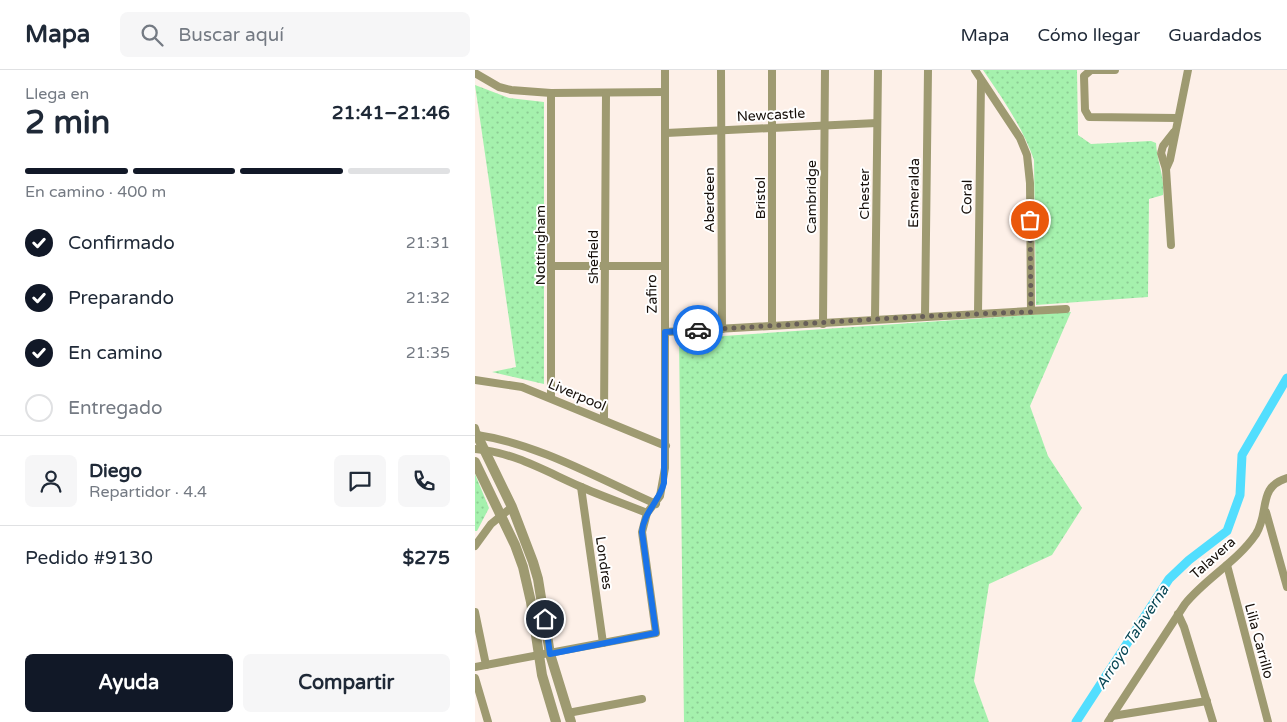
<!DOCTYPE html>
<html lang="es">
<meta charset="utf-8">
<style>
:root{--surface:#fff;--page:#f6f6f7;--text:#1f2937;--muted:#747a83;--line:#e0e1e3;--accent:#111827}
body{margin:0;font-family:"Varela Round",sans-serif;background:var(--page);color:var(--text);height:100vh;display:flex;flex-direction:column;font-size:19px;white-space:nowrap}
*{box-sizing:border-box;margin:0}
p{font-size:16px;color:var(--muted)}
.icon{flex:none;width:28px;height:28px;fill:none;stroke:currentColor;stroke-width:2;stroke-linecap:round;stroke-linejoin:round}
.map{position:relative;flex:1;overflow:hidden}
.panel{display:flex;flex-direction:column;background:var(--surface);width:475px}
.panel>*{flex:none}
.pin{position:absolute;display:grid;place-items:center;width:42px;height:42px;color:#fff;margin:-21px;border:2px solid #fff;border-radius:50%;box-shadow:0 1px 5px #0007}
.courier{position:absolute;display:grid;place-items:center;width:50px;height:50px;margin:-25px;border:4px solid #1a73e8;border-radius:50%;background:#fff;color:#222;box-shadow:0 1px 6px #0007}
.head em{font-style:normal;font-weight:700}
.head div{display:flex;flex-direction:column-reverse}
.head{display:flex;align-items:center;justify-content:space-between;height:85px;padding:0 25px}
h1{font-size:32px;font-weight:700;line-height:38px}
.bar{display:grid;grid-template-columns:repeat(4,1fr);gap:8px 5px;align-content:center;height:60px;padding:0 25px}
.bar i{height:6px;border-radius:4px;background:var(--line)}
.bar .on{background:var(--accent)}
.bar p{grid-column:span 4}
.line{display:flex;align-items:center;gap:12px;padding:0 25px;border-top:1px solid var(--line)}
.line div{flex:1}
.round{display:grid;place-items:center;flex:none;width:52px;height:52px;border-radius:8px;background:var(--page)}
ol{padding:0 25px;list-style:none}
li{display:flex;align-items:center;gap:15px;height:55px}
li p{margin-inline-start:auto}
li .icon{padding:5px;border-radius:50%;background:var(--accent);color:#fff;stroke-width:4}
li:last-child{color:var(--muted)}
li i{width:28px;height:28px;border:2px solid var(--line);border-radius:50%}
.button{display:flex;gap:10px;margin-top:auto;padding:10px 25px}
.button a{flex:1;height:58px;border-radius:8px;background:var(--accent);color:#fff;font-size:20px;font-weight:700;line-height:58px;text-align:center}
.button a+a{background:var(--page);color:var(--text)}
header{display:flex;align-items:center;gap:30px;box-sizing:border-box;height:70px;padding:0 25px;background:var(--surface);border-bottom:1px solid var(--line)}
header strong{font-size:24px}
nav{display:flex;gap:28px;margin-inline-start:auto;font-size:18px}
.search{width:350px;height:45px;background:var(--page);display:flex;align-items:center;gap:12px;box-sizing:border-box;padding:0 18px;border-radius:8px;color:var(--muted);font-size:19px}
main{display:flex;flex:1;min-height:0}
.map>svg:first-child{display:block}
</style>
<header>
<strong>Mapa</strong>
<div class="search"><svg class="icon" aria-label="search" viewBox="0 0 24 24"><circle cx="10" cy="10" r="6"/><path d="M15 15l6 6"/></svg>Buscar aquí</div>
<nav><a>Mapa</a><a>Cómo llegar</a><a>Guardados</a></nav>
</header>
<main>
<section class="panel">
<div class="head"><div><h1>2 min</h1><p>Llega en</p></div><em>21:41–21:46</em></div>
<div class="bar"><i class="on"></i><i class="on"></i><i class="on"></i><i></i><p>En camino · 400 m</p></div>
<ol>
<li><svg class="icon" aria-label="check" viewBox="0 0 24 24"><path d="M5 12l5 5 9-10"/></svg>Confirmado<p>21:31</p></li>
<li><svg class="icon" aria-label="check" viewBox="0 0 24 24"><path d="M5 12l5 5 9-10"/></svg>Preparando<p>21:32</p></li>
<li><svg class="icon" aria-label="check" viewBox="0 0 24 24"><path d="M5 12l5 5 9-10"/></svg>En camino<p>21:35</p></li>
<li><i></i>Entregado</li>
</ol>
<div class="line" style="height:90px"><a class="round"><svg class="icon" aria-label="person" viewBox="0 0 24 24"><circle cx="12" cy="8" r="4"/><path d="M4 21q1-7 8-7t8 7"/></svg></a><div><b>Diego</b><p>Repartidor · 4.4</p></div><a class="round"><svg class="icon" aria-label="chat" viewBox="0 0 24 24"><path d="M4 5h16v11H9l-5 4z"/></svg></a><a class="round"><svg class="icon" aria-label="phone" viewBox="0 0 24 24"><path d="M5 4h4l2 5-3 2q2 4 5 5l2-3 5 2v4C11 20 4 13 5 4z"/></svg></a></div>
<div class="line" style="height:65px"><div>Pedido #9130</div><b>$275</b></div>
<div class="button"><a>Ayuda</a><a>Compartir</a></div>
</section>
<div class="map">
<svg width="812" height="652" viewBox="0 0 812 652">
<defs>
<pattern id="grass-dots" width="8" height="8" patternUnits="userSpaceOnUse" patternTransform="scale(1.25)"><rect width="8" height="8" fill="#a5f1ad"/><path d="M2 2h.1M6 6h.1" fill="none" stroke="#8dcd94" stroke-width="1.8" stroke-linecap="round"/></pattern>
</defs>
<rect width="100%" height="100%" fill="#fdf0e8"/>
<g fill="url(#grass-dots)">
<path d="M508 0H602L603 65 616 74 676 71 681 73C682 92 690 107 688 125L674 129 673 227 561 235 559 90C548 58 528 29 508 0Z"/>
<path d="M0 15 34 28 69 32V314L17 302 41 297Z"/>
<path d="M596 242 555 336 573 386 607 438 577 485 514 514 499 611 514 652H209L204 269Z"/>
<path d="M0 404 14 438 2 461H0Z"/>
</g>
<g fill="none" stroke-linecap="round" stroke-linejoin="round">
<path stroke="#52defe" stroke-width="9" d="M601 652 694 509 714 490 752 461 765 425 767 385 812 308"/>
<g stroke="#9e9a71" stroke-width="8">
<path d="M246 0 247 259"/>
<path d="M500 0 545 68 552 85 555 113 556 241"/>
<path d="M640 0H616L609 6 610 40 614 47 702 48"/>
<path d="M0 3 24 17 36 20 76 23 190 22"/>
<path d="M76 23V328"/>
<path d="M191 63 402 53"/>
<path d="M691 99 695 90 713 0"/>
<path d="M696 175 691 99 686 83 688 76 699 62"/>
<path d="M78 196H189"/>
<path d="M503 243 506 11"/>
<path d="M450 246 453 0"/>
<path d="M400 248 403 0"/>
<path d="M348 254 350 0"/>
<path d="M297 255V0"/>
<path d="M190 262 591 239"/>
<path d="M0 310 47 317 191 376"/>
<path d="M129 350 131 24"/>
<path d="M0 358 2 365C64 374 124 409 181 434"/>
<path d="M0 379C38 382 70 401 104 416 126 426 150 434 172 443"/>
<path d="M106 417 128 573"/>
<path d="M791 442 812 517"/>
<path d="M0 476 16 454 37 437"/>
<path d="M752 495 793 652"/>
<path d="M0 542 11 595"/>
<path d="M703 544 709 557 738 652"/>
<path d="M0 597 181 563 167 462 172 443 185 426 190 398V0"/>
<path d="M0 608 13 652"/>
<path d="M93 643 167 629"/>
<path d="M637 646 732 631"/>
<path d="M633 652 710 534C731 508 762 492 781 464 795 442 782 417 812 408"/>
</g>
<g stroke="#9e9a71" stroke-width="10">
<path d="M0 365H2L37 437 58 492 63 509 75 584 96 652"/>
<path d="M0 392 40 475 48 497 56 532 67 605 81 652"/>
</g>
</g>
<g fill="none" stroke-linecap="round" stroke-linejoin="round">
<path stroke="#675e58" stroke-width="5" stroke-dasharray="0 9" d="M223 260C334 254 445 245 556 242L555 150"/>
<path stroke="#1a73e8" stroke-width="6" d="M70 549 75 584 181 563 167 462C168 443 184 432 189 413L190 262 223 260"/>
</g>
<g text-anchor="middle" dominant-baseline="central" stroke-width="4" stroke-linejoin="round" paint-order="stroke">
<g font-size="14" fill="#160f0a" stroke="#fff">
<text transform="translate(296 45) rotate(-3)">Newcastle</text>
<text transform="translate(439 123) rotate(-89)">Esmeralda</text>
<text transform="translate(389 124) rotate(-90)">Chester</text>
<text transform="translate(336 127) rotate(-90)">Cambridge</text>
<text transform="translate(492 127) rotate(-89)">Coral</text>
<text transform="translate(285 128) rotate(-90)">Bristol</text>
<text transform="translate(234 130) rotate(-90)">Aberdeen</text>
<text transform="translate(65 175) rotate(-90)">Nottingham</text>
<text transform="translate(118 187) rotate(-90)">Shefield</text>
<text transform="translate(177 224) rotate(-91)">Zafiro</text>
<text transform="translate(102 325) rotate(23)">Liverpool</text>
<text transform="translate(738 488) rotate(-42)">Talavera</text>
<text transform="translate(129 493) rotate(82)">Londres</text>
<text transform="translate(784 571) rotate(75)">Lilia Carrillo</text>
</g>
<g font-size="15" font-style="italic" fill="#084754" stroke="#fff">
<text transform="translate(657 567) rotate(-57)">Arroyo Talaverna</text>
</g>
</g>
</svg>
<div class="pin" style="left:555px;top:150px;background:#ea580c"><svg class="icon" aria-label="bag" viewBox="0 0 24 24"><path d="M5 8h14l-1 12H6zM9 8a3 3 0 0 1 6 0"/></svg></div>
<div class="pin" style="left:70px;top:549px;background:#1f2937"><svg class="icon" aria-label="home" viewBox="0 0 24 24"><path d="M3 11l9-7 9 7M6 9v11h12V9"/></svg></div>
<div class="courier" style="left:223px;top:260px"><svg class="icon" aria-label="car" viewBox="0 0 24 24"><path d="M5 17H2v-5l4-1 3-4h7l3 4 3 1v5h-3M9 17h6M6 11h13"/><circle cx="7" cy="17" r="2"/><circle cx="17" cy="17" r="2"/></svg></div>
</div>
</main>
